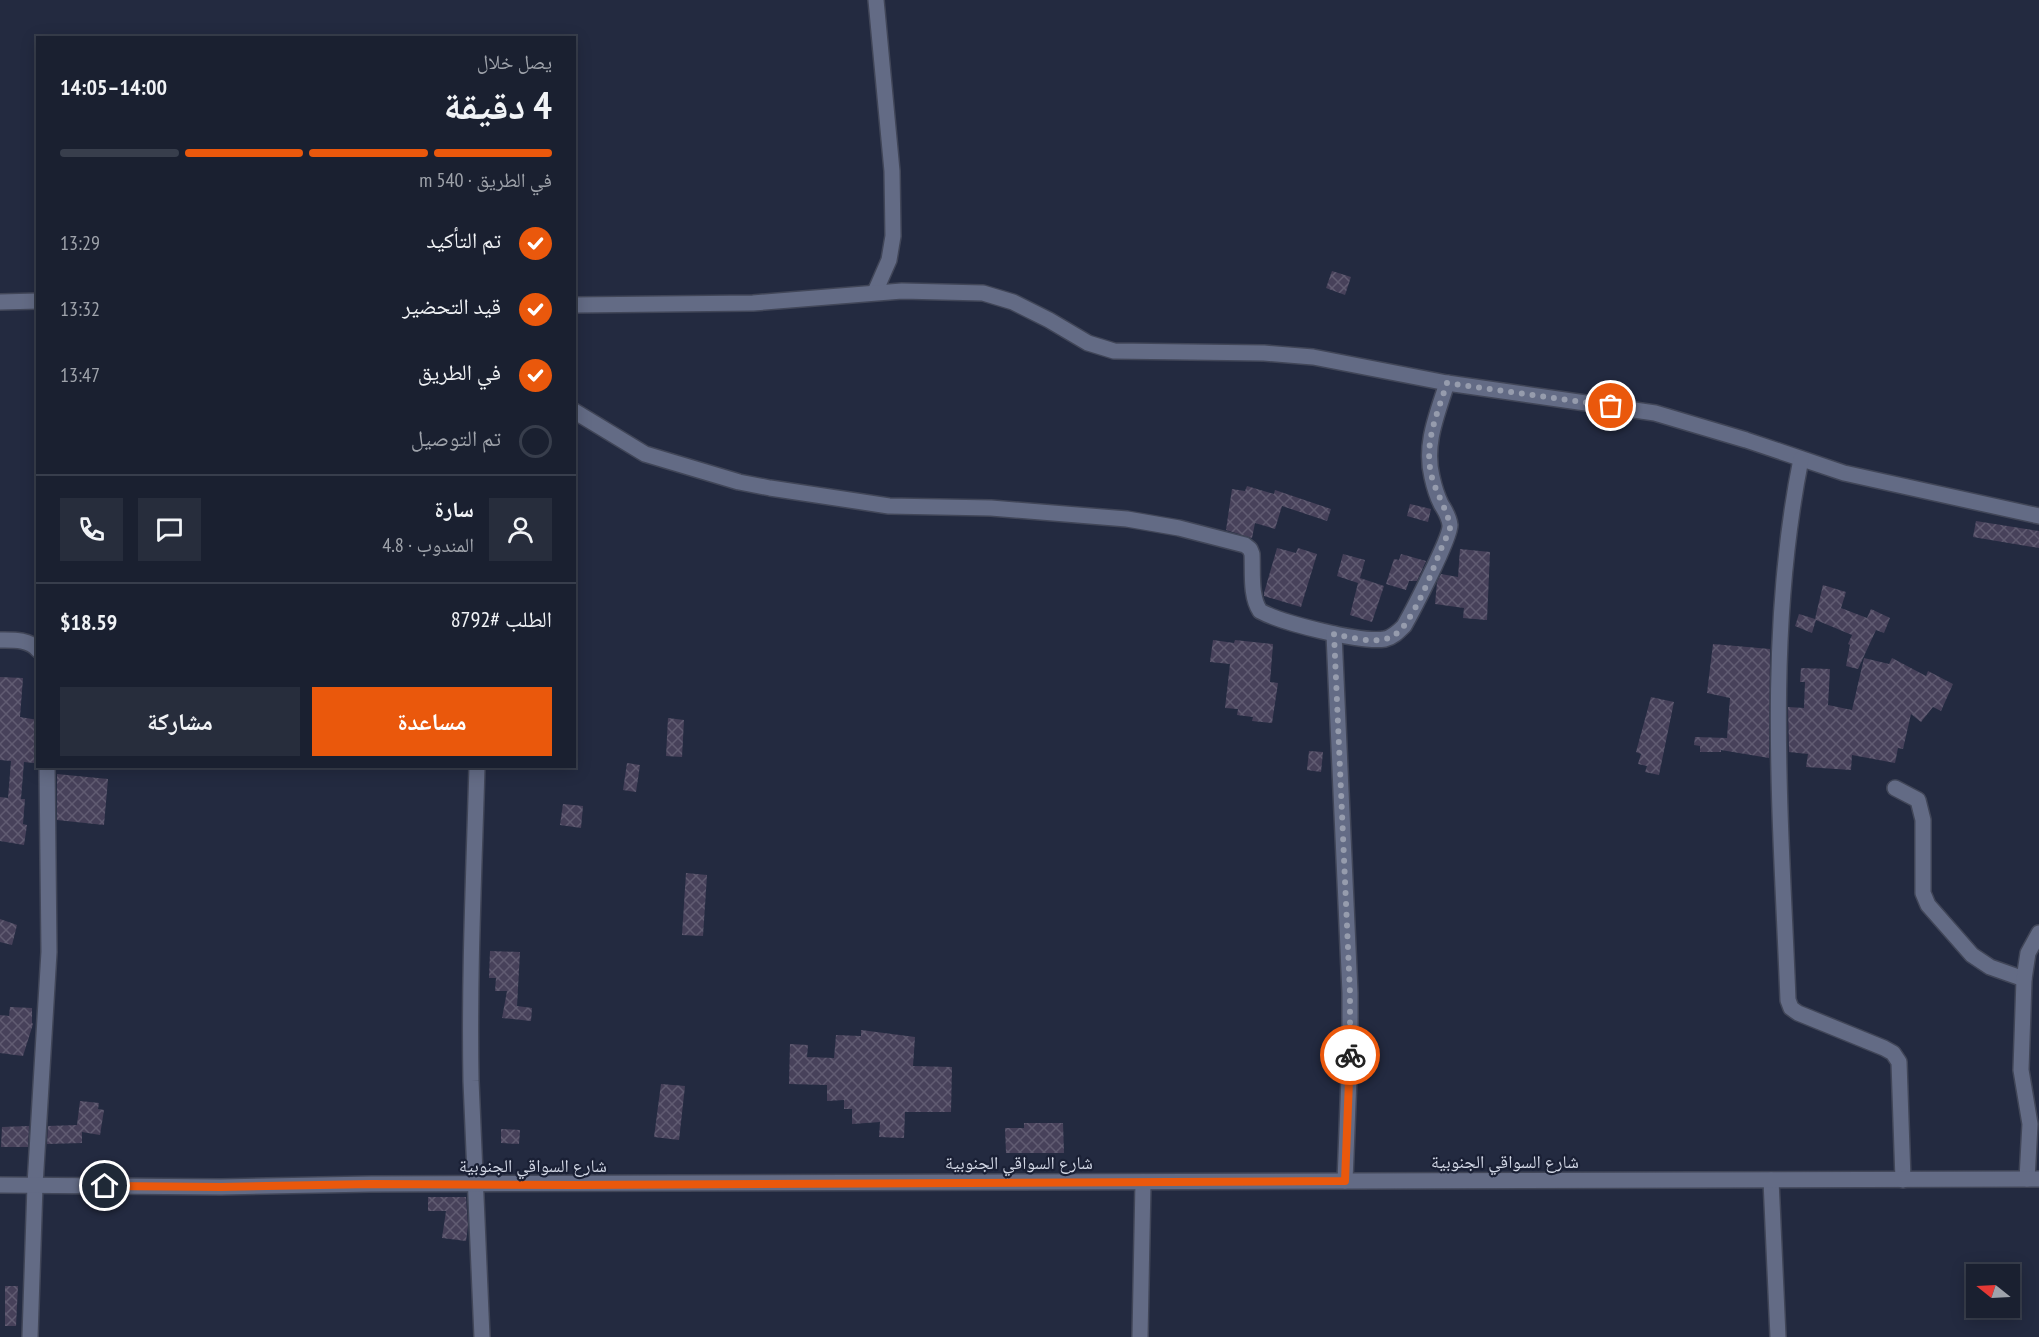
<!DOCTYPE html>
<html lang="ar">
<meta charset="utf-8">
<style>
:root{--surface:#1a2030;--page:#272d3c;--text:#f1f3f6;--muted:#9fa3ab;--line:#383e4c;--accent:#ea580c}
body{margin:0;font-family:"PT Sans Narrow","Noto Naskh Arabic",sans-serif;background:var(--page);color:var(--text);direction:rtl;height:100vh;display:flex;flex-direction:column;font-size:22px;white-space:nowrap}
*{box-sizing:border-box;margin:0}
p{font-size:20px;color:var(--muted)}
.icon{flex:none;width:33px;height:33px;fill:none;stroke:currentColor;stroke-width:2;stroke-linecap:round;stroke-linejoin:round}
.map{position:relative;flex:1;overflow:hidden;direction:ltr}
.details{position:absolute;left:36px;top:36px;width:540px;height:732px;display:flex;flex-direction:column;background:var(--surface);border-radius:0px;box-shadow:0 3px 15px #0003,0 0 0 2px var(--line);direction:rtl}
.details>*{flex:none}
.needle{width:39px;rotate:288deg}
.fabs{position:absolute;left:1966px;top:1264px;display:grid;gap:12px}
.fabs a{display:grid;place-items:center;width:54px;height:54px;border-radius:0px;background:var(--surface);box-shadow:0 3px 15px #0003,0 0 0 2px var(--line);font-size:30px}
.pin{position:absolute;display:grid;place-items:center;width:51px;height:51px;color:#fff;margin:-26px;border:3px solid #fff;border-radius:50%;box-shadow:0 2px 6px #0007}
.courier{position:absolute;display:grid;place-items:center;width:60px;height:60px;margin:-30px;border:4px solid #ea580c;border-radius:50%;background:#fff;color:#222;box-shadow:0 2px 8px #0007}
.headline em{font-style:normal;font-weight:700}
.headline div{display:flex;flex-direction:column-reverse}
.headline{display:flex;align-items:center;justify-content:space-between;height:102px;padding:0 24px}
h1{font-size:39px;font-weight:700;line-height:45px}
.bar{display:grid;grid-template-columns:repeat(4,1fr);gap:9px 6px;align-content:center;height:72px;padding:0 24px}
.bar i{height:8px;border-radius:4px;background:var(--line)}
.bar .current{background:var(--accent)}
.bar p{grid-column:span 4}
.line{display:flex;align-items:center;gap:15px;padding:0 24px;border-top:2px solid var(--line)}
.line div{flex:1}
.round{display:grid;place-items:center;flex:none;width:63px;height:63px;border-radius:0px;background:var(--page)}
ol{padding:0 24px;list-style:none}
li{display:flex;align-items:center;gap:18px;height:66px}
li p{margin-inline-start:auto}
li .icon{padding:6px;border-radius:50%;background:var(--accent);color:#fff;stroke-width:4}
li:last-child{color:var(--muted)}
li i{width:33px;height:33px;border:3px solid var(--line);border-radius:50%}
.button{display:flex;gap:12px;margin-top:auto;padding:12px 24px}
.button a{flex:1;height:69px;border-radius:0px;background:var(--accent);color:#fff;font-size:24px;font-weight:700;line-height:69px;text-align:center}
.button a+a{background:var(--page);color:var(--text)}
.map>svg:first-child{display:block}
</style>
<div class="map">
<svg width="2039" height="1337" viewBox="0 0 2039 1337">
<defs>
<pattern id="building-cross-hatch" width="8" height="8" patternUnits="userSpaceOnUse" patternTransform="scale(1.5)"><rect width="8" height="8" fill="#47415a"/><path d="M0 0l8 8M0 8l8-8" fill="none" stroke="#615c72"/></pattern>
</defs>
<rect width="100%" height="100%" fill="#232a40"/>
<g fill="url(#building-cross-hatch)">
<path d="M1332 271 1351 277 1345 295 1326 288Z"/>
<path d="M1247 486 1274 494 1275 490 1331 509 1327 521 1282 506 1275 529 1255 523 1252 538 1226 530 1232 489 1245 491Z"/>
<path d="M1410 504 1431 509 1428 522 1407 516Z"/>
<path d="M1976 521 2039 531V548L1973 537Z"/>
<path d="M1277 548 1296 553 1298 548 1317 554 1301 607 1264 596V593Z"/>
<path d="M1460 549 1490 552 1487 620 1463 618 1464 608 1435 604 1437 582 1441 574 1458 577Z"/>
<path d="M1343 554 1365 560 1360 578 1384 586 1372 622 1350 615 1358 583 1337 576Z"/>
<path d="M1401 554 1426 561 1417 581H1409L1406 590 1386 584 1394 559 1399 560Z"/>
<path d="M1823 585 1846 592 1841 608 1867 618 1871 609 1890 618 1884 633 1876 630 1858 669 1846 666 1850 645 1848 644 1852 635 1816 620 1812 633 1795 626 1799 614 1815 619Z"/>
<path d="M1213 640 1234 643 1235 640 1273 644 1270 682 1278 683 1272 723 1252 721 1253 717 1237 715 1238 709 1225 708 1230 664 1210 662Z"/>
<path d="M1713 644 1770 649 1769 758 1721 750V752H1700V746L1694 745 1695 737 1727 738 1730 698 1707 693Z"/>
<path d="M1864 658 1889 664 1892 658 1926 676 1928 671 1953 684 1941 711 1933 707 1921 722 1911 714 1903 749 1898 748 1895 763 1852 755 1851 770 1806 767 1808 754 1789 752 1788 707 1804 708 1805 682H1800L1801 668 1830 669 1828 705 1852 710Z"/>
<path d="M0 677 23 678 20 717 38 720 34 763 24 762 21 799H25L23 824 27 825 24 845 0 841V797L8 798 11 761 0 760Z"/>
<path d="M1651 697 1674 702 1659 775 1645 772 1647 766 1638 764 1641 754 1636 752Z"/>
<path d="M668 718 684 720 682 757 666 756Z"/>
<path d="M1309 751 1323 752 1321 772 1307 770Z"/>
<path d="M627 763 640 765 636 792 623 790Z"/>
<path d="M57 774 108 779 104 825 57 820Z"/>
<path d="M563 804 583 806 581 828 560 825Z"/>
<path d="M686 873 707 875 703 936 682 935Z"/>
<path d="M0 919 17 925 12 945 0 942Z"/>
<path d="M490 951 520 952 517 1006 532 1008 531 1021 502 1018 507 991H495L496 978H489Z"/>
<path d="M10 1007 32 1008V1023L33 1024 23 1056 0 1053V1015L9 1016Z"/>
<path d="M861 1030 915 1037 913 1066 952 1067 951 1112H905L904 1138 879 1137 880 1122 852 1124V1109H844V1100L827 1101V1085L789 1084 790 1044 808 1045 807 1057 834 1058 836 1035 861 1036Z"/>
<path d="M661 1084 685 1086 679 1140 654 1137Z"/>
<path d="M80 1101 99 1103 98 1109 104 1110 100 1135 82 1132V1143L47 1144 48 1126 77 1125Z"/>
<path d="M1024 1123H1063L1064 1153H1006L1005 1128H1024Z"/>
<path d="M29 1126 28 1147H1L2 1127Z"/>
<path d="M501 1129 520 1130 519 1144 501 1143Z"/>
<path d="M428 1197H466L468 1226 466 1241 442 1238 446 1211H428Z"/>
<path d="M5 1286H18L16 1326H5Z"/>
</g>
<g fill="none" stroke-linecap="round" stroke-linejoin="round">
<g stroke="#414658" stroke-width="18">
<g id="minor">
<path d="M875 292 889 260 893 236 892 171 876 0"/>
<path d="M0 302 38 301"/>
<path d="M574 305 753 303 902 291 983 293 1013 302 1049 320 1088 343 1114 351 1264 353 1313 357 1447 383 1655 413 1746 440 1844 473 2039 516"/>
<path d="M574 411 645 454 739 482 770 488 889 506 991 508 1127 519 1179 528 1245 545 1250 549 1252 554C1253 572 1250 596 1260 611 1282 623 1361 643 1385 639 1393 637 1398 632 1404 626 1412 612 1451 537 1450 525 1449 516 1445 511 1441 504 1437 496 1434 486 1432 477 1424 444 1437 415 1447 383"/>
<path d="M1801 459C1765 637 1781 820 1788 1000L1791 1008 1798 1013 1884 1048 1893 1053 1899 1062 1903 1180"/>
<path d="M1334 634 1350 993V1051L1345 1181"/>
<path d="M0 640C13 640 29 639 38 650"/>
<path d="M477 766C474 871 469 977 471 1081 474 1167 479 1252 482 1337"/>
<path d="M1895 788 1918 800 1923 820V893L1928 905 1972 955 1990 967 2024 979"/>
<path d="M2027 1179 2030 1124 2021 1070 2024 979 2028 953 2039 933"/>
<path d="M1771 1180 1778 1337"/>
<path d="M30 1337 35 1185 49 952 47 766"/>
<path d="M1140 1337 1143 1182"/>
</g>
</g>
<g stroke="#414658" stroke-width="18">
<path id="tertiary" d="M0 1185 221 1187 371 1184 2039 1179"/>
</g>
<use href="#minor" stroke="#636b85" stroke-width="15"/>
<use href="#tertiary" stroke="#636b85" stroke-width="15"/>
</g>
<g fill="none" stroke-linecap="round" stroke-linejoin="round">
<path stroke="#969cad" stroke-width="6" stroke-dasharray="0 10.8" d="M1350 1055V993L1334 634C1350 637 1373 644 1389 638 1395 635 1399 632 1403 627 1421 603 1432 572 1443 544 1445 539 1450 533 1450 527 1451 520 1436 491 1433 481 1422 446 1437 415 1447 383L1611 406"/>
<path stroke="#ea580c" stroke-width="8" d="M105 1186 221 1187 371 1184 574 1185 1345 1181 1350 1055"/>
</g>
<g text-anchor="middle" dominant-baseline="central" stroke-width="4.5" stroke-linejoin="round" paint-order="stroke">
<g font-size="18" fill="#d4d9e7" stroke="#1a2035">
<text x="1505" y="1161">شارع السواقي الجنوبية</text>
<text x="1019" y="1162">شارع السواقي الجنوبية</text>
<text x="533" y="1165">شارع السواقي الجنوبية</text>
</g>
</g>
</svg>
<div class="fabs">
<a><svg class="needle" viewBox="-14 -14 28 28"><path d="M0-13l5 13h-10z" fill="#e53935"/><path d="M0 13l5-13h-10z" fill="#9fa3ab"/></svg></a>
</div>
<div class="pin" style="left:1611px;top:406px;background:#ea580c"><svg class="icon" aria-label="bag" viewBox="0 0 24 24"><path d="M5 8h14l-1 12H6zM9 8a3 3 0 0 1 6 0"/></svg></div>
<div class="pin" style="left:105px;top:1186px;background:#1f2937"><svg class="icon" aria-label="home" viewBox="0 0 24 24"><path d="M3 11l9-7 9 7M6 9v11h12V9"/></svg></div>
<div class="courier" style="left:1350px;top:1055px"><svg class="icon" aria-label="bike" viewBox="0 0 24 24"><circle cx="6" cy="16" r="4"/><circle cx="18" cy="16" r="4"/><path d="M6 16l4-8h5l3 8M10 8l3 8H6M13 5h3"/></svg></div>
<section class="details">
<div class="headline"><div><h1>4 دقيقة</h1><p>يصل خلال</p></div><em>14:00–14:05</em></div>
<div class="bar"><i class="current"></i><i class="current"></i><i class="current"></i><i></i><p>في الطريق · 540 m</p></div>
<ol>
<li><svg class="icon" aria-label="check" viewBox="0 0 24 24"><path d="M5 12l5 5 9-10"/></svg>تم التأكيد<p>13:29</p></li>
<li><svg class="icon" aria-label="check" viewBox="0 0 24 24"><path d="M5 12l5 5 9-10"/></svg>قيد التحضير<p>13:32</p></li>
<li><svg class="icon" aria-label="check" viewBox="0 0 24 24"><path d="M5 12l5 5 9-10"/></svg>في الطريق<p>13:47</p></li>
<li><i></i>تم التوصيل</li>
</ol>
<div class="line" style="height:108px"><a class="round"><svg class="icon" aria-label="person" viewBox="0 0 24 24"><circle cx="12" cy="8" r="4"/><path d="M4 21q1-7 8-7t8 7"/></svg></a><div><b>سارة</b><p>المندوب · 4.8</p></div><a class="round"><svg class="icon" aria-label="chat" viewBox="0 0 24 24"><path d="M4 5h16v11H9l-5 4z"/></svg></a><a class="round"><svg class="icon" aria-label="phone" viewBox="0 0 24 24"><path d="M5 4h4l2 5-3 2q2 4 5 5l2-3 5 2v4C11 20 4 13 5 4z"/></svg></a></div>
<div class="line" style="height:78px"><div>الطلب #8792</div><b>$18.59</b></div>
<div class="button"><a>مساعدة</a><a>مشاركة</a></div>
</section>
</div>
